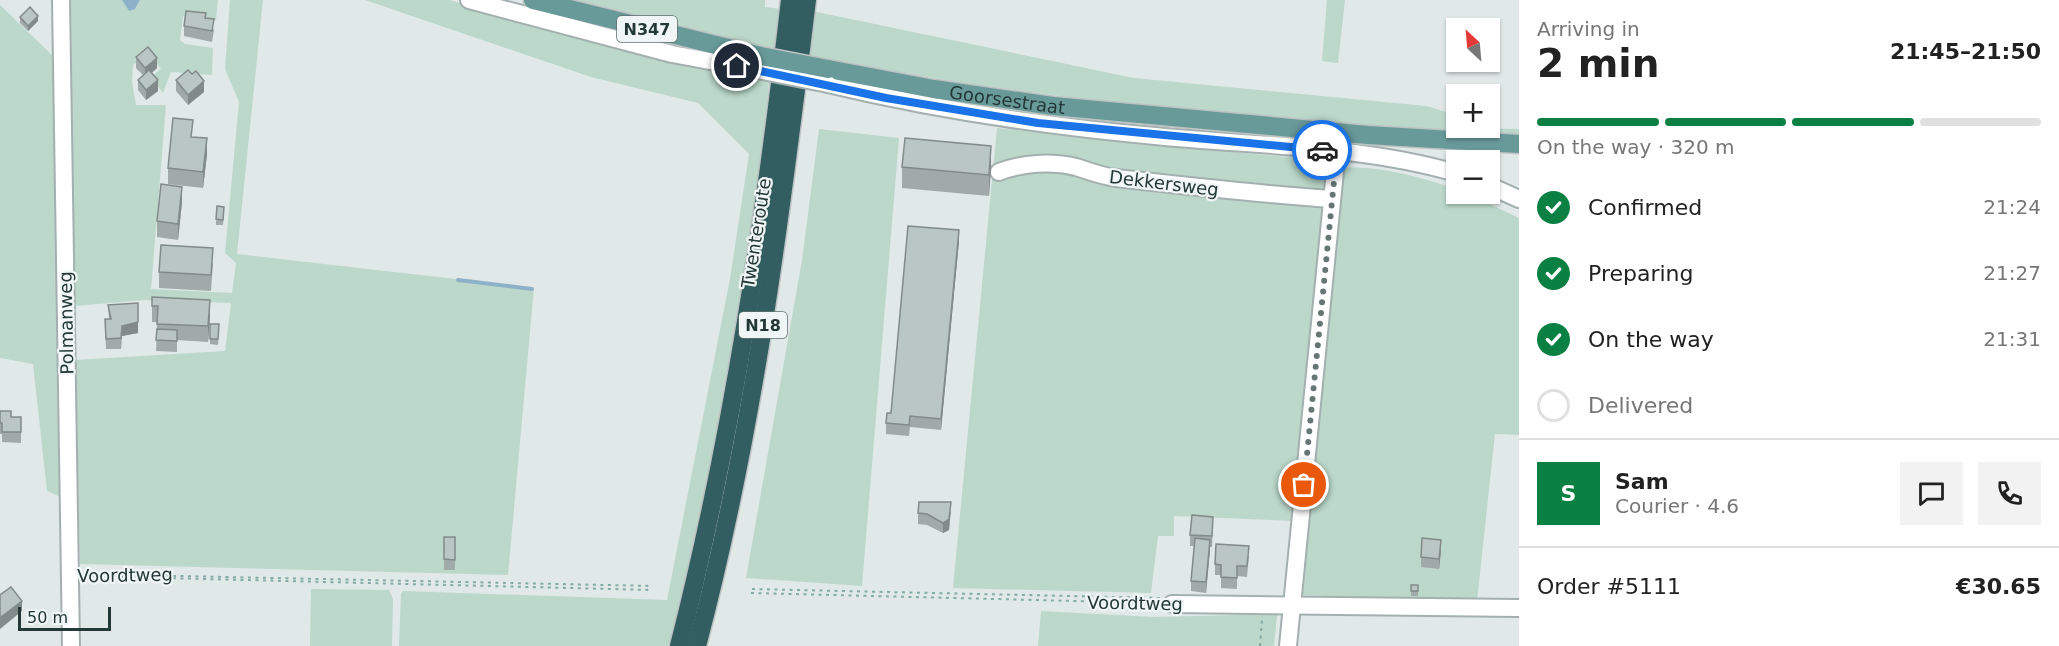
<!DOCTYPE html>
<meta charset="utf-8">
<style>
:root{--surface:#fff;--page:#f2f2f2;--text:#222;--muted:#767676;--line:#e0e0e0;--accent:#0b8043}
body{margin:0;font-family:"DejaVu Sans",sans-serif;background:var(--page);color:var(--text);height:100vh;display:flex;flex-direction:column;font-size:22px;white-space:nowrap}
*{box-sizing:border-box;margin:0}
p{font-size:20px;color:var(--muted)}
.icon{flex:none;width:33px;height:33px;fill:none;stroke:currentColor;stroke-width:2;stroke-linecap:round;stroke-linejoin:round}
.map{position:relative;flex:1;overflow:hidden}
.side{display:flex;flex-direction:column;background:var(--surface);width:540px}
.side>*{flex:none}
.needle{width:39px;rotate:334deg}
.buttons{position:absolute;left:1446px;top:18px;display:grid;gap:12px}
.buttons a{display:grid;place-items:center;width:54px;height:54px;border-radius:0px;background:var(--surface);box-shadow:0 2px 4px #0004;font-size:30px}
.scale{position:absolute;left:18px;bottom:15px;width:93px;box-sizing:border-box;padding-left:6px;border:3px solid #233837;border-top:0;font-size:16px;line-height:21px;white-space:nowrap;color:#233837;-webkit-text-stroke:4px #f0f6f5;paint-order:stroke}
.pin{position:absolute;display:grid;place-items:center;width:51px;height:51px;color:#fff;margin:-26px;border:3px solid #fff;border-radius:50%;box-shadow:0 2px 6px #0007}
.courier{position:absolute;display:grid;place-items:center;width:60px;height:60px;margin:-30px;border:4px solid #1a73e8;border-radius:50%;background:#fff;color:#222;box-shadow:0 2px 8px #0007}
.head em{font-style:normal;font-weight:700}
.head div{display:flex;flex-direction:column-reverse}
.head{display:flex;align-items:center;justify-content:space-between;height:102px;padding:0 18px}
h1{font-size:39px;font-weight:700;line-height:45px}
.bar{display:grid;grid-template-columns:repeat(4,1fr);gap:9px 6px;align-content:center;height:72px;padding:0 18px}
.bar i{height:8px;border-radius:4px;background:var(--line)}
.bar .on{background:var(--accent)}
.bar p{grid-column:span 4}
.line{display:flex;align-items:center;gap:15px;padding:0 18px;border-top:2px solid var(--line)}
.line div{flex:1}
.round{display:grid;place-items:center;flex:none;width:63px;height:63px;border-radius:0px;background:var(--page)}
ol{padding:0 18px;list-style:none}
li{display:flex;align-items:center;gap:18px;height:66px}
li p{margin-inline-start:auto}
li .icon{padding:6px;border-radius:50%;background:var(--accent);color:#fff;stroke-width:4}
li:last-child{color:var(--muted)}
li i{width:33px;height:33px;border:3px solid var(--line);border-radius:50%}
main{display:flex;flex:1;min-height:0}
.map>svg:first-child{display:block}
</style>
<main>
<div class="map">
<svg width="1519" height="646" viewBox="0 0 1519 646">
<rect width="100%" height="100%" fill="#e0e9e7"/>
<g fill="#bbd8ca">
<path d="M71 0H122L129 11 136 8 140 0H218L216 20 183 16 180 40 185 44 213 48 212 75 171 72 163 93 151 77 161 69 149 53 133 65 132 82 136 105H166L151 289 232 293 236 263 225 253 239 102 225 69 230 0H263L237 254 534 288 508 575 80 564 75 360 225 351 231 303 145 300 74 306Z"/>
<path d="M365 0H450L509 18 769 81 760 186 743 297 705 500 673 646H399L401 594 403 591 667 600 730 279 749 154 698 103 591 77Z"/>
<path d="M572 0H765V7L781 9 777 49 654 22Z"/>
<path d="M1327 0H1345L1338 63 1322 61Z"/>
<path d="M0 5 56 59 63 498 47 491 33 364 0 358Z"/>
<path d="M812 11 1134 78 1426 106 1456 115V128L1519 129V140C1281 120 1042 103 807 55Z"/>
<path d="M997 128 1325 161 1328 163 1293 521 1174 516V536H1158L1151 593 953 588Z"/>
<path d="M819 129 899 138 862 586 746 578 802 260Z"/>
<path d="M1343 168C1380 165 1422 178 1456 189V194H1468L1519 218V435L1495 434 1477 601 1301 595Z"/>
<path d="M311 589 389 590 393 599 392 646H310Z"/>
<path d="M1041 611 1153 617 1281 614 1277 616 1274 646H1038Z"/>
</g>
<path fill="#8db1c9" d="M122 0H140L135 9 129 11Z"/>
<g fill="none" stroke-linecap="round" stroke-linejoin="round">
<path stroke="#8db1c9" stroke-width="4" d="M458 280 532 289"/>
<g stroke="#a4b0af" stroke-width="20">
<g id="minor">
<path d="M61 0 71 646"/>
<path d="M469 0 672 54 758 70"/>
<path d="M828 84C936 110 1045 126 1155 136 1255 146 1359 145 1456 173"/>
<path d="M999 172C1022 163 1051 161 1076 167 1089 171 1101 176 1116 178 1187 186 1259 194 1331 199"/>
<path d="M1490 186 1519 199"/>
<path d="M1172 604 1519 608"/>
<path d="M1288 646 1337 151"/>
</g>
</g>
<g stroke="#bdc3c3" stroke-width="21">
<g id="major">
<path d="M533 0 761 56"/>
<path id="s1" d="M828 69 934 89 1053 106 1368 135 1519 144"/>
</g>
</g>
<g stroke="#bdc3c3" stroke-width="21">
<g id="highway">
<path d="M679 646C733 434 765 217 790 0"/>
<path d="M697 646C753 435 781 217 807 0"/>
</g>
</g>
<g stroke="#84aaa7" stroke-width="2" stroke-dasharray="3 4.5" stroke-linecap="butt">
<path d="M83 574 653 586"/>
<path d="M83 576 651 590"/>
<path d="M752 589 1160 598"/>
<path d="M751 593 1157 603"/>
<path d="M1260 646 1262 619"/>
</g>
<use href="#minor" stroke="#fff" stroke-width="16"/>
<use href="#major" stroke="#699a9a" stroke-width="18"/>
<use href="#highway" stroke="#325e61" stroke-width="18"/>
<g stroke="#a4b0af" stroke-width="20" stroke-linecap="butt">
<path id="minor-bridge" d="M758 70 828 84"/>
</g>
<g stroke="#bdc3c3" stroke-width="21" stroke-linecap="butt">
<path id="major-bridge" d="M761 56 828 69"/>
</g>
<use href="#minor-bridge" stroke="#fff" stroke-width="16"/>
<use href="#major-bridge" stroke="#699a9a" stroke-width="18"/>
</g>
<g fill="#9faaa9">
<path d="M20 17 38 21 28 31 20 23Z"/>
<path d="M206 18 214 30 212 42 184 36V26Z"/>
<path d="M136 57 157 68 152 73 158 91 146 100 138 90V80L143 75 136 68Z"/>
<path d="M176 80 204 92 188 105 176 91Z"/>
<path d="M193 137 207 154 203 188 168 184V168Z"/>
<path d="M991 166 989 196 902 188V167Z"/>
<path d="M182 202 178 240 157 237V221Z"/>
<path d="M224 212 223 225H216V219Z"/>
<path d="M959 241 941 430 910 427 909 436 886 434V423Z"/>
<path d="M213 263 211 291 159 288V272Z"/>
<path d="M152 297 210 316 208 342 177 340V352L156 351 157 322H152Z"/>
<path d="M108 305 138 333 122 336 121 349H106L105 319H109Z"/>
<path d="M210 324H219L218 345 210 344Z"/>
<path d="M0 411 11 417H21V443L2 442V434H0Z"/>
<path d="M951 512 949 530 943 533 927 525 918 524V513Z"/>
<path d="M1213 527 1212 547H1210L1206 593 1191 591V581L1194 546H1190V535Z"/>
<rect x="444" y="537" width="11" height="33"/>
<path d="M1441 551 1439 569 1421 567V557Z"/>
<path d="M1249 556 1247 577 1237 576V589L1221 588V575H1215V564Z"/>
<rect x="1411" y="585" width="7" height="11"/>
</g>
<g fill="#828b89">
<path d="M38 16V21L28 31V26Z"/>
<path d="M157 58V68L145 78V68Z"/>
<path d="M158 80V91L146 100V90Z"/>
<path d="M204 81V92L188 105V95Z"/>
<path d="M207 138V154L203 188V172Z"/>
<path d="M991 146V166L989 196V175Z"/>
<path d="M182 187V202L178 240V224Z"/>
<path d="M959 230V241L941 430V419Z"/>
<path d="M210 300V316L208 342V326Z"/>
<path d="M138 322V333L122 336 121 349 122 326Z"/>
<path d="M951 502 949 530 943 533V523Z"/>
<path d="M1210 540V550L1206 593V582Z"/>
<path d="M1441 540V551L1439 569V559Z"/>
<path d="M22 601V611L0 629V618Z"/>
</g>
<g fill="#b9c6c4" stroke="#828b89" stroke-width="1.5">
<path d="M30 7 38 16 28 26 20 17Z"/>
<path d="M186 11 206 13 205 18 214 19 212 31 184 26Z"/>
<path d="M148 47 157 58 145 68 136 57Z"/>
<path d="M149 70 158 80 146 90 138 80Z"/>
<path d="M188 70 192 74 196 71 204 81 188 95 176 80Z"/>
<path d="M173 118 193 120 191 137 207 138 203 172 168 168Z"/>
<path d="M905 138 991 146 989 175 902 167Z"/>
<path d="M161 184 182 187 178 224 157 221Z"/>
<path d="M217 206 224 207 223 220 216 219Z"/>
<path d="M908 226 959 230 941 419 910 416 909 425 886 423 887 413H891Z"/>
<path d="M161 245 213 248 211 275 159 272Z"/>
<path d="M152 297 210 300 208 326 157 324 158 306H152Z"/>
<path d="M138 303V322L122 326 121 338 106 339 105 319H111L108 305Z"/>
<path d="M210 324H219L218 339H210Z"/>
<path d="M157 329 177 330V341L156 340Z"/>
<path d="M0 411H11V417H21V432H2V423H0Z"/>
<path d="M919 502H951L949 519 943 523 927 514 918 513Z"/>
<path d="M1192 515 1213 517 1212 536 1190 535Z"/>
<path d="M444 537H455V560L444 559Z"/>
<path d="M1195 538 1210 540 1206 582 1191 581Z"/>
<path d="M1422 538 1441 540 1439 559 1421 557Z"/>
<path d="M1216 544 1249 546 1247 566H1237V578L1221 577V565L1215 564Z"/>
<rect x="1411" y="585" width="7" height="6"/>
<path d="M11 587 22 601 0 618V595Z"/>
</g>
<g fill="none" stroke-linecap="round" stroke-linejoin="round">
<path stroke="#657675" stroke-width="6" stroke-dasharray="0 10.8" d="M1304 485 1337 151 1322 150"/>
<path stroke="#1a73e8" stroke-width="8" d="M737 66 886 98 1038 123 1322 150"/>
</g>
<g text-anchor="middle" dominant-baseline="central" stroke-width="4.5" stroke-linejoin="round" paint-order="stroke">
<g fill="#f0f6f5" stroke="#607170" stroke-width="1.5">
<rect x="617" y="16" width="60" height="26" rx="4.5"/>
<rect x="739" y="312" width="48" height="26" rx="4.5"/>
</g>
<g font-size="16" font-weight="bold" fill="#233837">
<text x="647" y="29">N347</text>
<text x="763" y="325">N18</text>
</g>
<g font-size="18" fill="#233837" stroke="#f0f6f5">
<text stroke="none"><textPath href="#s1" startOffset="182">Goorsestraat</textPath></text>
<text transform="translate(1164 183) rotate(7)">Dekkersweg</text>
<text transform="translate(756 233) rotate(-81)">Twenteroute</text>
<text transform="translate(66 323) rotate(-91)">Polmanweg</text>
<text transform="translate(125 575) rotate(-1)">Voordtweg</text>
<text transform="translate(1135 603) rotate(1)">Voordtweg</text>
</g>
</g>
</svg>
<div class="buttons">
<a><svg class="needle" viewBox="-14 -14 28 28"><path d="M0-13l5 13h-10z" fill="#e53935"/><path d="M0 13l5-13h-10z" fill="#767676"/></svg></a>
<a>+</a>
<a>−</a>
</div>
<div class="scale">50 m</div>
<div class="pin" style="left:1304px;top:485px;background:#ea580c"><svg class="icon" aria-label="bag" viewBox="0 0 24 24"><path d="M5 8h14l-1 12H6zM9 8a3 3 0 0 1 6 0"/></svg></div>
<div class="pin" style="left:737px;top:66px;background:#1f2937"><svg class="icon" aria-label="home" viewBox="0 0 24 24"><path d="M3 11l9-7 9 7M6 9v11h12V9"/></svg></div>
<div class="courier" style="left:1322px;top:150px"><svg class="icon" aria-label="car" viewBox="0 0 24 24"><path d="M5 17H2v-5l4-1 3-4h7l3 4 3 1v5h-3M9 17h6M6 11h13"/><circle cx="7" cy="17" r="2"/><circle cx="17" cy="17" r="2"/></svg></div>
</div>
<section class="side">
<div class="head"><div><h1>2 min</h1><p>Arriving in</p></div><em>21:45–21:50</em></div>
<div class="bar"><i class="on"></i><i class="on"></i><i class="on"></i><i></i><p>On the way · 320 m</p></div>
<ol>
<li><svg class="icon" aria-label="check" viewBox="0 0 24 24"><path d="M5 12l5 5 9-10"/></svg>Confirmed<p>21:24</p></li>
<li><svg class="icon" aria-label="check" viewBox="0 0 24 24"><path d="M5 12l5 5 9-10"/></svg>Preparing<p>21:27</p></li>
<li><svg class="icon" aria-label="check" viewBox="0 0 24 24"><path d="M5 12l5 5 9-10"/></svg>On the way<p>21:31</p></li>
<li><i></i>Delivered</li>
</ol>
<div class="line" style="height:108px"><b class="round" style="background:var(--accent);color:#fff">S</b><div><b>Sam</b><p>Courier · 4.6</p></div><a class="round"><svg class="icon" aria-label="chat" viewBox="0 0 24 24"><path d="M4 5h16v11H9l-5 4z"/></svg></a><a class="round"><svg class="icon" aria-label="phone" viewBox="0 0 24 24"><path d="M5 4h4l2 5-3 2q2 4 5 5l2-3 5 2v4C11 20 4 13 5 4z"/></svg></a></div>
<div class="line" style="height:78px"><div>Order #5111</div><b>€30.65</b></div>
</section>
</main>
